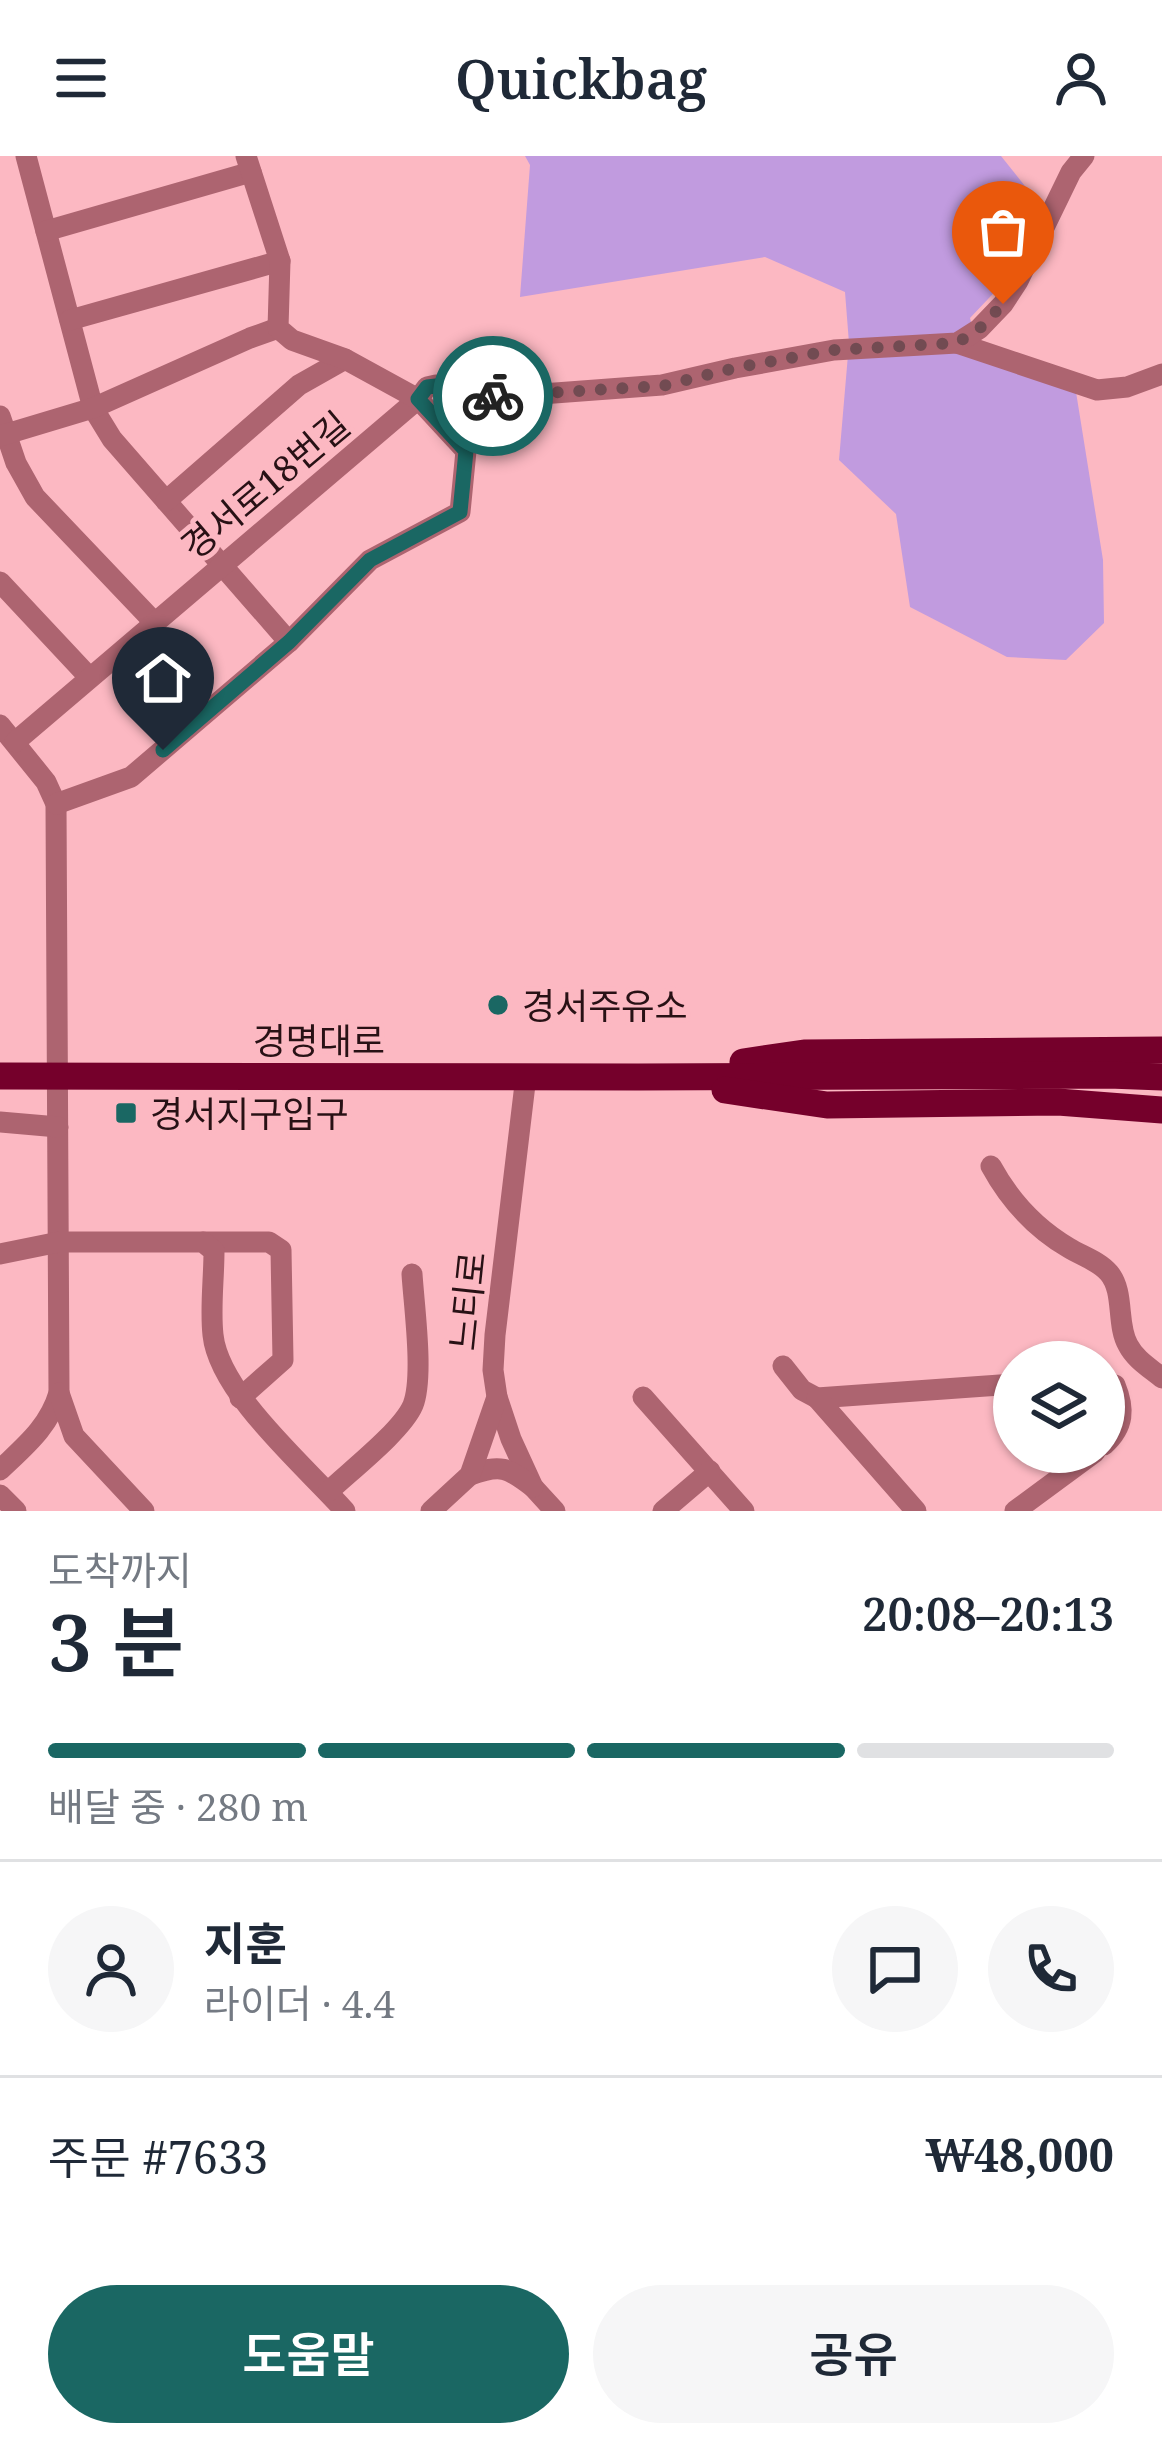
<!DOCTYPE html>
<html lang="ko">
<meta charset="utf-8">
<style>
:root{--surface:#fff;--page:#f6f6f7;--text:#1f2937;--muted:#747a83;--line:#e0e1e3;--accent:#1a6763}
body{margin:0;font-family:"Noto Serif","Noto Sans KR",serif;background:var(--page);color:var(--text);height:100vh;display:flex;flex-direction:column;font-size:45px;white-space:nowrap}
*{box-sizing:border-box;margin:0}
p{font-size:39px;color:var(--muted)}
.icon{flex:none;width:66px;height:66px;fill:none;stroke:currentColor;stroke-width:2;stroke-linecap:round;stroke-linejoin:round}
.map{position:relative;height:1355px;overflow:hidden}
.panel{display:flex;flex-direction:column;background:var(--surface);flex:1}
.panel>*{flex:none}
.fabs{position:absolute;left:993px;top:1185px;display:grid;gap:24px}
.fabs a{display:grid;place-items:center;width:132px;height:132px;border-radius:50%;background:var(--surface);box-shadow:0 3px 9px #0004;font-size:60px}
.pin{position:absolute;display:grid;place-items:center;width:102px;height:102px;color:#fff;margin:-123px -51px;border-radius:50% 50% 50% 0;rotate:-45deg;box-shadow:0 0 12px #0007}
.pin .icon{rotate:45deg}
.courier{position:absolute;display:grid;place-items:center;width:120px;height:120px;margin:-60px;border:9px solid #1a6763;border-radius:50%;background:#fff;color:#222;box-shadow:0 3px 15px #0007}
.head em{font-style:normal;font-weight:600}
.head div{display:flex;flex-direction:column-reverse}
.head{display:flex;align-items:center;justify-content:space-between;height:204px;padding:0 48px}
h1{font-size:78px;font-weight:600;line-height:90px}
.bar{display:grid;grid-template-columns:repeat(4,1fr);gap:18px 12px;align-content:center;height:144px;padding:0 48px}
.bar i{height:15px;border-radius:9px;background:var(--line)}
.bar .current{background:var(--accent)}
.bar p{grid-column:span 4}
.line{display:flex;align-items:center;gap:30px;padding:0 48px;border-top:3px solid var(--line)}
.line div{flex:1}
.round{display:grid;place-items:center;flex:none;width:126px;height:126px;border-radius:63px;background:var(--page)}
.primary-button{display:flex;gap:24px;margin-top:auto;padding:24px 48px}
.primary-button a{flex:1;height:138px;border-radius:72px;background:var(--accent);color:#fff;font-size:48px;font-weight:600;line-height:138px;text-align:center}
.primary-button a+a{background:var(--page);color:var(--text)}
header{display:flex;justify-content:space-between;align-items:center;height:156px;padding:0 48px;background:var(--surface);font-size:54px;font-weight:600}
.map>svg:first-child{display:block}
</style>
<header><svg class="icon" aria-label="menu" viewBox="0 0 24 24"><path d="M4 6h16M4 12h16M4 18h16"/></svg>Quickbag<svg class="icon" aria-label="person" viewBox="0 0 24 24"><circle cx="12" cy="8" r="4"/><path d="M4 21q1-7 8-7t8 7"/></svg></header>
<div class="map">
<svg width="1162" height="1355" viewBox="0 0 1162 1355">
<rect width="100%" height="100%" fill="#fcb8c2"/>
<path fill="#c19bdf" d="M525 0H1001L1040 49 1007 123 970 162 980 202 1076 236 1103 404 1104 467 1066 504 1007 501 910 451 896 358 839 304 849 187 845 136 765 101 520 141 530 9Z"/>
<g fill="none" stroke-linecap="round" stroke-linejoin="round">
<g stroke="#ad6470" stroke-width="21">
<path d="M26 0 93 252 112 283 289 486"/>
<path d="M46 75 251 16"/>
<path d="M70 164 280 105"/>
<path d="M957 187 1097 234 1127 231 1162 218"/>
<path d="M0 260 16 307 35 341 154 466"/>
<path d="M0 280 93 252 250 182 278 172"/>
<path d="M166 345 299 229 345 203"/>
<path d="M0 426 89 521"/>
<path d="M0 569 46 626 56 648 59 1237C49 1271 25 1290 0 1314"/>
<path d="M15 586 418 243 427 231 436 229 501 241 662 229 735 212 834 194 957 187 979 173 1003 148 1018 125 1071 16 1084 0"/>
<path d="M56 648 131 621 289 486 370 404 460 356 466 295 418 243 345 203 292 184 278 172 280 105 246 0"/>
<path d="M0 966 58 971"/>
<path d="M991 1010C1010 1045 1035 1072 1069 1092 1082 1100 1099 1105 1109 1117 1125 1136 1116 1168 1128 1189 1135 1203 1150 1212 1162 1222"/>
<path d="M203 1086H269L281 1094 283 1204 240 1242"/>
<path d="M0 1098 59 1086H203L214 1095C214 1123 210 1152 213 1179 219 1237 306 1311 345 1355"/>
<path d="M783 1210 802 1234 817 1242 1014 1228"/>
<path d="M1104 1225 1115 1229C1125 1253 1124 1271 1104 1289"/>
<path d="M59 1237 74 1280 144 1355"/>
<path d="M497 1241 511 1283 533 1331 555 1355"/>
<path d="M643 1241 744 1355"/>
<path d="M817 1242 916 1355"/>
<path d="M470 1319C501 1308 507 1311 533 1331"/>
<path d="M328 1336C350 1315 402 1275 413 1249 424 1221 414 1150 412 1118"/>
<path d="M0 1339 16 1355"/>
<path d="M431 1355 470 1319 497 1241 493 1214 495 1179 526 920"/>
<path d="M663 1355 710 1315"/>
<path d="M1015 1355 1095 1296"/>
</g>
<g stroke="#75002b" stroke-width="27">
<path d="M743 906 804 897 1162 894"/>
<path d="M0 920 638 921 1109 919 1162 921"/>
<path d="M725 934 827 949 1058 946 1162 954"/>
</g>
</g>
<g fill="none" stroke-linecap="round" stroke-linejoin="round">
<path stroke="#724b52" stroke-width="12" stroke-dasharray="0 21.6" d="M493 240 662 230 735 212 834 194 957 187 979 173 1003 148"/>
<path stroke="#1a6763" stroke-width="15" d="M163 594 289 486 370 404 460 356 466 295 418 243 427 231 436 230 493 240"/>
</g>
<g fill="#1a6763" stroke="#fcb8c2" stroke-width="4.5">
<circle cx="498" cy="849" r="12"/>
<rect x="114" y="945" width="24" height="24" rx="6"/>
</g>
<g text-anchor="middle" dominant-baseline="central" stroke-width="10" stroke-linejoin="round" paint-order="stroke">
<g font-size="36" fill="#281115" stroke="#fcb8c2">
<text transform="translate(265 329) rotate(-40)">경서로18번길</text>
<text x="319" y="884">경명대로</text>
<text transform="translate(467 1145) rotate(-84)">느티로</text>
</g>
<g font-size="36" fill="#281115" stroke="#fcb8c2" text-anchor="start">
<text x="522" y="849">경서주유소</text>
<text x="150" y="957">경서지구입구</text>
</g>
</g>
</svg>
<div class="fabs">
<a><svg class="icon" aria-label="layers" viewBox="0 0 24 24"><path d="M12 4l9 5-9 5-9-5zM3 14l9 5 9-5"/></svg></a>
</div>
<div class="pin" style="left:1003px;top:148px;background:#ea580c"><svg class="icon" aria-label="bag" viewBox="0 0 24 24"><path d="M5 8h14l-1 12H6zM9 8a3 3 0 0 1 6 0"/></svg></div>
<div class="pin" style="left:163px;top:594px;background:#1f2937"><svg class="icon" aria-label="home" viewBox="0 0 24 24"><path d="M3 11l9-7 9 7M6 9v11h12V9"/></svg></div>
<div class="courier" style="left:493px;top:240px"><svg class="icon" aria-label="bike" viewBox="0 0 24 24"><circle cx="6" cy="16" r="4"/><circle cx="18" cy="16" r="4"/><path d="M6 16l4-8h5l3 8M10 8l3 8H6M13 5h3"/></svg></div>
</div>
<section class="panel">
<div class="head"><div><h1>3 분</h1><p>도착까지</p></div><em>20:08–20:13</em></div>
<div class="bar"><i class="current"></i><i class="current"></i><i class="current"></i><i></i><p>배달 중 · 280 m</p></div>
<div class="line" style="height:216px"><a class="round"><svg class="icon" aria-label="person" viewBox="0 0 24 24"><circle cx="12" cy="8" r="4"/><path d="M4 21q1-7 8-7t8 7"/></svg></a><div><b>지훈</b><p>라이더 · 4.4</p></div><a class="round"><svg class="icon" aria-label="chat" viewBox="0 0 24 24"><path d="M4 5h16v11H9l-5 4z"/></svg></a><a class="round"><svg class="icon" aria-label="phone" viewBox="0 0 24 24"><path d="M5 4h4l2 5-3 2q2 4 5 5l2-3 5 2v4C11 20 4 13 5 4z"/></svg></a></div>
<div class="line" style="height:156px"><div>주문 #7633</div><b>₩48,000</b></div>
<div class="primary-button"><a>도움말</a><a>공유</a></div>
</section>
